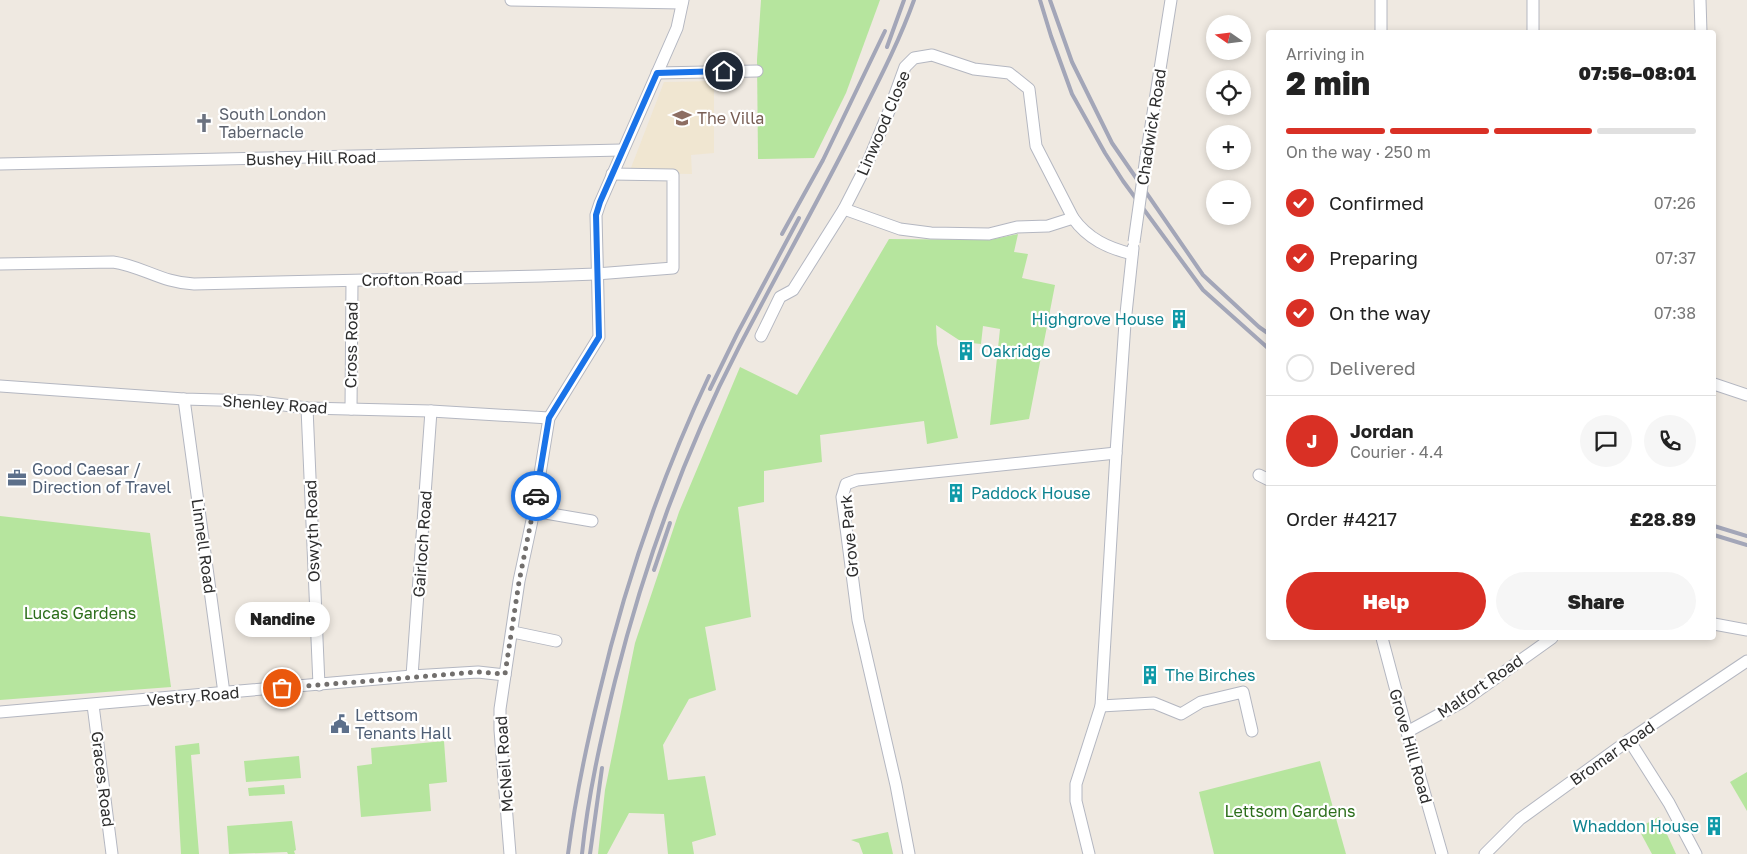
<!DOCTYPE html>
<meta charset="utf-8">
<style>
:root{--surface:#fff;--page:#f6f6f6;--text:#222;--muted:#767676;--line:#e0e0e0;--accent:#d93025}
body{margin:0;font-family:"Golos Text",sans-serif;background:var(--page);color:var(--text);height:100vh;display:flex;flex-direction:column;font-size:19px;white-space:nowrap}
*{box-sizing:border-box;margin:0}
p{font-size:16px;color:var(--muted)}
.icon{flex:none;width:28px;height:28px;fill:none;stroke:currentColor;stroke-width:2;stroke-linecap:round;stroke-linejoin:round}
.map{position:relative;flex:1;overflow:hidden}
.side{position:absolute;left:1266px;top:30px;width:450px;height:610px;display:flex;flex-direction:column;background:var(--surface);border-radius:5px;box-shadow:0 2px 8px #0003}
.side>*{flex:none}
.needle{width:32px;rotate:284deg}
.buttons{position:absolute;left:1206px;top:15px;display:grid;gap:10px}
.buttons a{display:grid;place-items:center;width:45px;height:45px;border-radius:50%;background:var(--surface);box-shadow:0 2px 8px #0003;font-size:25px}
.pin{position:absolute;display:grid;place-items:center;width:42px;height:42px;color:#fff;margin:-21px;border:2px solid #fff;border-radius:50%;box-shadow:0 1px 5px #0007}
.courier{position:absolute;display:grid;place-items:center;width:50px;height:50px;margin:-25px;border:4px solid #1a73e8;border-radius:50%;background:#fff;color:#222;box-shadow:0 1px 6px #0007}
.bubble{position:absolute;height:35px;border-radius:18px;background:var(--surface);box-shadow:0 2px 8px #0003;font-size:16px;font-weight:800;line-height:35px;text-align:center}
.summary em{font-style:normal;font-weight:800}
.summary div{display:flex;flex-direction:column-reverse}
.summary{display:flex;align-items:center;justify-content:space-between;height:85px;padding:0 20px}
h1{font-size:32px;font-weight:800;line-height:38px}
.bar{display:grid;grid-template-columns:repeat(4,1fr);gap:8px 5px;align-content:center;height:60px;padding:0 20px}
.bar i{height:6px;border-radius:4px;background:var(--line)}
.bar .active{background:var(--accent)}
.bar p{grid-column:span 4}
.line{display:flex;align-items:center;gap:12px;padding:0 20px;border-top:1px solid var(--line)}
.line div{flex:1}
.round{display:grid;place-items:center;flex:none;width:52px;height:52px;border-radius:26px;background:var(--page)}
ol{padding:0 20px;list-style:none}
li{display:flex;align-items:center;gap:15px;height:55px}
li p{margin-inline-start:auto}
li .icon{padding:5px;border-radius:50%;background:var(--accent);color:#fff;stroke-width:4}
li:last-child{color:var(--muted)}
li i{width:28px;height:28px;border:2px solid var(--line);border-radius:50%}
.primary-button{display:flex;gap:10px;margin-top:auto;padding:10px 20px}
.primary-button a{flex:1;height:58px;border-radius:30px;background:var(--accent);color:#fff;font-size:20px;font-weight:800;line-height:58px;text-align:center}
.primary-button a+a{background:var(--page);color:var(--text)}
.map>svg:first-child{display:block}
</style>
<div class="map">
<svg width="1747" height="854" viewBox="0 0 1747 854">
<rect width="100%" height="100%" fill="#efe9e1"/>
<path fill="#f0e6d1" d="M714 81V153L691 155 692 174 629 173 664 82Z"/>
<g fill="#b6e59e">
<path d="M761 0H880L846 93 814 158 758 159 757 60Z"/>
<path d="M1018 234 1014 252 1028 254 1022 278 1055 285 1029 419 990 425 1000 329 983 326 981 344 962 342 936 325 937 344 958 438 927 444 924 421 820 435 822 462 764 471V502L738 507 751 617 705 627 716 690 689 699 663 745 668 780 705 776 716 835 692 842 694 854H668L664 814 629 813 607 854H598L605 790 635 643 679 512 740 367 797 395 889 239 989 240Z"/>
<path d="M0 516 150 533 171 687 0 700Z"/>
<path d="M444 741 447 782 429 784 431 811 361 817 357 766 372 764 371 748Z"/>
<path d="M199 743 200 754 191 755 199 854H181L175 746Z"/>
<path d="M299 756 301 778 246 782 244 761Z"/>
<path d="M1320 761 1346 854H1214L1199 792Z"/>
<path d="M1747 772V811L1730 782Z"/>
<path d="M284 785 285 794 249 796 248 788Z"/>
<path d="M1659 817 1676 854H1652L1638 828Z"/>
<path d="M292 821 296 850 294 851 295 854H288L287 852 229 854 227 826Z"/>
<path d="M888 832 893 854H863L859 843 851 840Z"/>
</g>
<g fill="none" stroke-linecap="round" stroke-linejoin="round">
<g stroke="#b4b7c1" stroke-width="13">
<g id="street">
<path d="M511 0 682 3"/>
<path d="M1700 0 1701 32"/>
<path d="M1381 32V0"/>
<path d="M1533 32V0"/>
<path d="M657 73 757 71"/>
<path d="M1146 157 1171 0"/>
<path d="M0 164 622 150"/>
<path d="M844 209 900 229 931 233 989 234 1017 227 1048 226 1073 218"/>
<path d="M0 264 113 262C142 266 162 283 194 284L541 276 596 274 673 268V175L612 174"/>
<path d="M761 336 780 297 793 290 844 209 867 164 889 111 905 67 914 58 932 55 974 69 1009 73 1029 89 1036 146 1073 218C1088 239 1108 248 1132 254"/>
<path d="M1714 384 1747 395"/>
<path d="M0 386 184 399 253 401 307 408 431 411 549 418"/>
<path d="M184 399 224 693"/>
<path d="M307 408 319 685"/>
<path d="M351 409 352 281"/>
<path d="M1259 475 1269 480"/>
<path d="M534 511 592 521"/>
<path d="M1714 624 1747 630"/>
<path d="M513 632 556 641"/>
<path d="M1382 638 1407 732 1442 854"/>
<path d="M412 676 431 411"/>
<path d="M93 705 112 854"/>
<path d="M1101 706 1154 703 1181 714 1201 702 1243 692 1252 731"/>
<path d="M0 712 412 676 478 672 505 675"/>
<path d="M1407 732 1462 702 1552 638"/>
<path d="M1629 740 1669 803 1696 854"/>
<path d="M510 854 500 730V709L519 581 534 511 549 418 599 337 596 215 600 203 677 28 683 0"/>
<path d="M909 854 896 785 858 620 842 497 846 484 857 480 1116 453"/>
<path d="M1089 854 1076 801V784L1101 706 1116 453 1125 323 1133 248"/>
<path d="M1485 854 1520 819 1629 740 1747 661"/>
</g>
</g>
<use href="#street" stroke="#fff" stroke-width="11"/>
<g stroke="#a3a6b8" stroke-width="4">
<path d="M1040 0 1051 36 1072 94 1105 153 1123 181 1203 290 1269 349"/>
<path d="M1050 0 1072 62 1112 143 1203 275 1259 327 1269 334"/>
<path d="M887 47 904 0"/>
<path d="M782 234 823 160 885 31"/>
<path d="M710 389 737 334 799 218"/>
<path d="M1714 526 1747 536"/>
<path d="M1714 535 1747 545"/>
<path d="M654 570 670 523"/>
<path d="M568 854C575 800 586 747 599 694 625 583 660 480 709 376"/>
<path d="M582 854C588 795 601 738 615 681 644 566 684 453 739 347 778 272 820 198 858 122 878 82 899 42 914 0"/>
<path d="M590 854 602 768"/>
</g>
<g stroke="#b4b7c1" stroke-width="13" stroke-linecap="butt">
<path id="street-bridge" d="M1134 242 1146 157"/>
</g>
<use href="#street-bridge" stroke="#fff" stroke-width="11"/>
</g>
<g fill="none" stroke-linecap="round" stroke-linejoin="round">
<path stroke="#726f6d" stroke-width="5" stroke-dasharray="0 9" d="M282 688 478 672 505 674 519 582 536 496"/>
<path stroke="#1a73e8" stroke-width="6" d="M536 496 549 418 599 337 596 215 600 202 657 73 724 71"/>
</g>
<defs>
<g id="school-bare" transform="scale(1.5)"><path d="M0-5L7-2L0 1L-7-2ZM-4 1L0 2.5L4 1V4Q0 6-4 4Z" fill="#8d6e63" stroke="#fff" stroke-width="2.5" paint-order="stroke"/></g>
<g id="church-bare" transform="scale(1.5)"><path d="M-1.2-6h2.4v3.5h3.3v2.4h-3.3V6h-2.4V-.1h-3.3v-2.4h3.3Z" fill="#6b7280" stroke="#fff" stroke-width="2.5" paint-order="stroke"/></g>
<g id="building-bare" transform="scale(1.5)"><path d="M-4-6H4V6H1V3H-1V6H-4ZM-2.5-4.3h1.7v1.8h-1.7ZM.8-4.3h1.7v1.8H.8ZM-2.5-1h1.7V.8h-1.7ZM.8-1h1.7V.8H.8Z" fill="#0f9aa8" stroke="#fff" stroke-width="2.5" paint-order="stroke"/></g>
<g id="office-bare" transform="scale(1.5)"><path d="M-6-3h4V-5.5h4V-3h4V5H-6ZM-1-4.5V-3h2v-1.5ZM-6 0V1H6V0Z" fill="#5c6f8a" stroke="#fff" stroke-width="2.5" paint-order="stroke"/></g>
<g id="civic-bare" transform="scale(1.5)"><path d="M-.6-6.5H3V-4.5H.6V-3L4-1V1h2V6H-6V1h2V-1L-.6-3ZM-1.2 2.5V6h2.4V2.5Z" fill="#5c6f8a" stroke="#fff" stroke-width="2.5" paint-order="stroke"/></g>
</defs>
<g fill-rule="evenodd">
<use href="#school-bare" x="682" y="118"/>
<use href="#church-bare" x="204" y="123"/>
<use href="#building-bare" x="1179" y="319"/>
<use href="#building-bare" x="966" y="351"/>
<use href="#office-bare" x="17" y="478"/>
<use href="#building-bare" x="956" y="493"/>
<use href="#building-bare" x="1150" y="675"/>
<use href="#civic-bare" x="340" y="724"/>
<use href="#building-bare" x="1714" y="826"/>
</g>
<g text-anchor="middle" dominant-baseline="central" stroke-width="4.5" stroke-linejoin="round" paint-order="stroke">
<g font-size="16" fill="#5b616d" stroke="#fff" text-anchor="start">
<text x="219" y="114">South London<tspan x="219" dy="18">Tabernacle</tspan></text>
</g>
<g font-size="16" fill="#785e54" stroke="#fff" text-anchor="start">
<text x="697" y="118">The Villa</text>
</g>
<g font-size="16" fill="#2e2e2e" stroke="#fff">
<text transform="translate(883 123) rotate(-67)">Linwood Close</text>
<text transform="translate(1151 127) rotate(-81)">Chadwick Road</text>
<text transform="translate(311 158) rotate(-1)">Bushey Hill Road</text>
<text transform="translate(412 279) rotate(-1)">Crofton Road</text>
<text transform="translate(351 345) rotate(-89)">Cross Road</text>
<text transform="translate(275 404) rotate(4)">Shenley Road</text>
<text transform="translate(312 531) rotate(-92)">Oswyth Road</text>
<text transform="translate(849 536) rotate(-95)">Grove Park</text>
<text transform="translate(422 544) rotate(-86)">Gairloch Road</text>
<text transform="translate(204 546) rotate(82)">Linnell Road</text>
<text transform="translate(1480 686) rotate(-34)">Malfort Road</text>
<text transform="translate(193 696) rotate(-5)">Vestry Road</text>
<text transform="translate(1411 746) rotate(74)">Grove Hill Road</text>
<text transform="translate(1612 753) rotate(-35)">Bromar Road</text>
<text transform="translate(504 764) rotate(-94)">McNeil Road</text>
<text transform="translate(103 779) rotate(83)">Graces Road</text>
</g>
<g font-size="16" fill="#0d838f" stroke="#fff" text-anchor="start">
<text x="1164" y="319" text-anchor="end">Highgrove House</text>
<text x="981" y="351">Oakridge</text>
<text x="971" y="493">Paddock House</text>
<text x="1165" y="675">The Birches</text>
<text x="1699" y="826" text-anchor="end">Whaddon House</text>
</g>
<g font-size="16" fill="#4e5e75" stroke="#fff" text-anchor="start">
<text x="32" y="469">Good Caesar /<tspan x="32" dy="18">Direction of Travel</tspan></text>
<text x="355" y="715">Lettsom<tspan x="355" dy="18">Tenants Hall</tspan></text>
</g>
<g font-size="16" fill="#2c6e1b" stroke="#fff">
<text x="80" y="613">Lucas Gardens</text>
<text x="1290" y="811">Lettsom Gardens</text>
</g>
</g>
</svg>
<div class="buttons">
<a><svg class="needle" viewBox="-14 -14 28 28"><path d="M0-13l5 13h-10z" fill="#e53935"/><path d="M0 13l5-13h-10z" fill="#767676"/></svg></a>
<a><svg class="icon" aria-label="locate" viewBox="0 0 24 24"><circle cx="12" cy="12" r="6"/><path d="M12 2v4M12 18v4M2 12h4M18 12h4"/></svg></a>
<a>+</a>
<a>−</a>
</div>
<div class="pin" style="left:282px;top:688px;background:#ea580c"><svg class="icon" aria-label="bag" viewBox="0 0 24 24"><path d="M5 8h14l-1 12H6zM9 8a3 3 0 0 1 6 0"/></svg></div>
<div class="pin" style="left:724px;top:71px;background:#1f2937"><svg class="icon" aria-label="home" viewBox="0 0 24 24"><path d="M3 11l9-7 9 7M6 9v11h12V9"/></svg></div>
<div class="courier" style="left:536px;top:496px"><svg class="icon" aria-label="car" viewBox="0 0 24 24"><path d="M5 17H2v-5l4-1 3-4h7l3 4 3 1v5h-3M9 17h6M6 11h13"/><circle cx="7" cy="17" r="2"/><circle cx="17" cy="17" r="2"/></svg></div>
<div class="bubble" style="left:235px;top:602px;width:95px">Nandine</div>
<section class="side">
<div class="summary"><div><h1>2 min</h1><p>Arriving in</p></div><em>07:56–08:01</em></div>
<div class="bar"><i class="active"></i><i class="active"></i><i class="active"></i><i></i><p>On the way · 250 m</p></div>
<ol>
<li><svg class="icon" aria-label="check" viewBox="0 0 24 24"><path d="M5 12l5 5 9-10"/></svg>Confirmed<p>07:26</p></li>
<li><svg class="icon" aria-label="check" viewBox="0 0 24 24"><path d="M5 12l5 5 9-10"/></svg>Preparing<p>07:37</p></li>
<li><svg class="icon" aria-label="check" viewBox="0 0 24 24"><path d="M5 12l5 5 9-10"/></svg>On the way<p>07:38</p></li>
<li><i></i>Delivered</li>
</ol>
<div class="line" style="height:90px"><b class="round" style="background:var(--accent);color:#fff">J</b><div><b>Jordan</b><p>Courier · 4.4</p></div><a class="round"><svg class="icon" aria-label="chat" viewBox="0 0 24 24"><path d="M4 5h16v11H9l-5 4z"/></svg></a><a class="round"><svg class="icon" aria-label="phone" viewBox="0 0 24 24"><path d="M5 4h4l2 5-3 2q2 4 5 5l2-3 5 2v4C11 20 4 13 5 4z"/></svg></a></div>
<div class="line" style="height:65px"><div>Order #4217</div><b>£28.89</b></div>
<div class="primary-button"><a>Help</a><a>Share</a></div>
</section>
</div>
